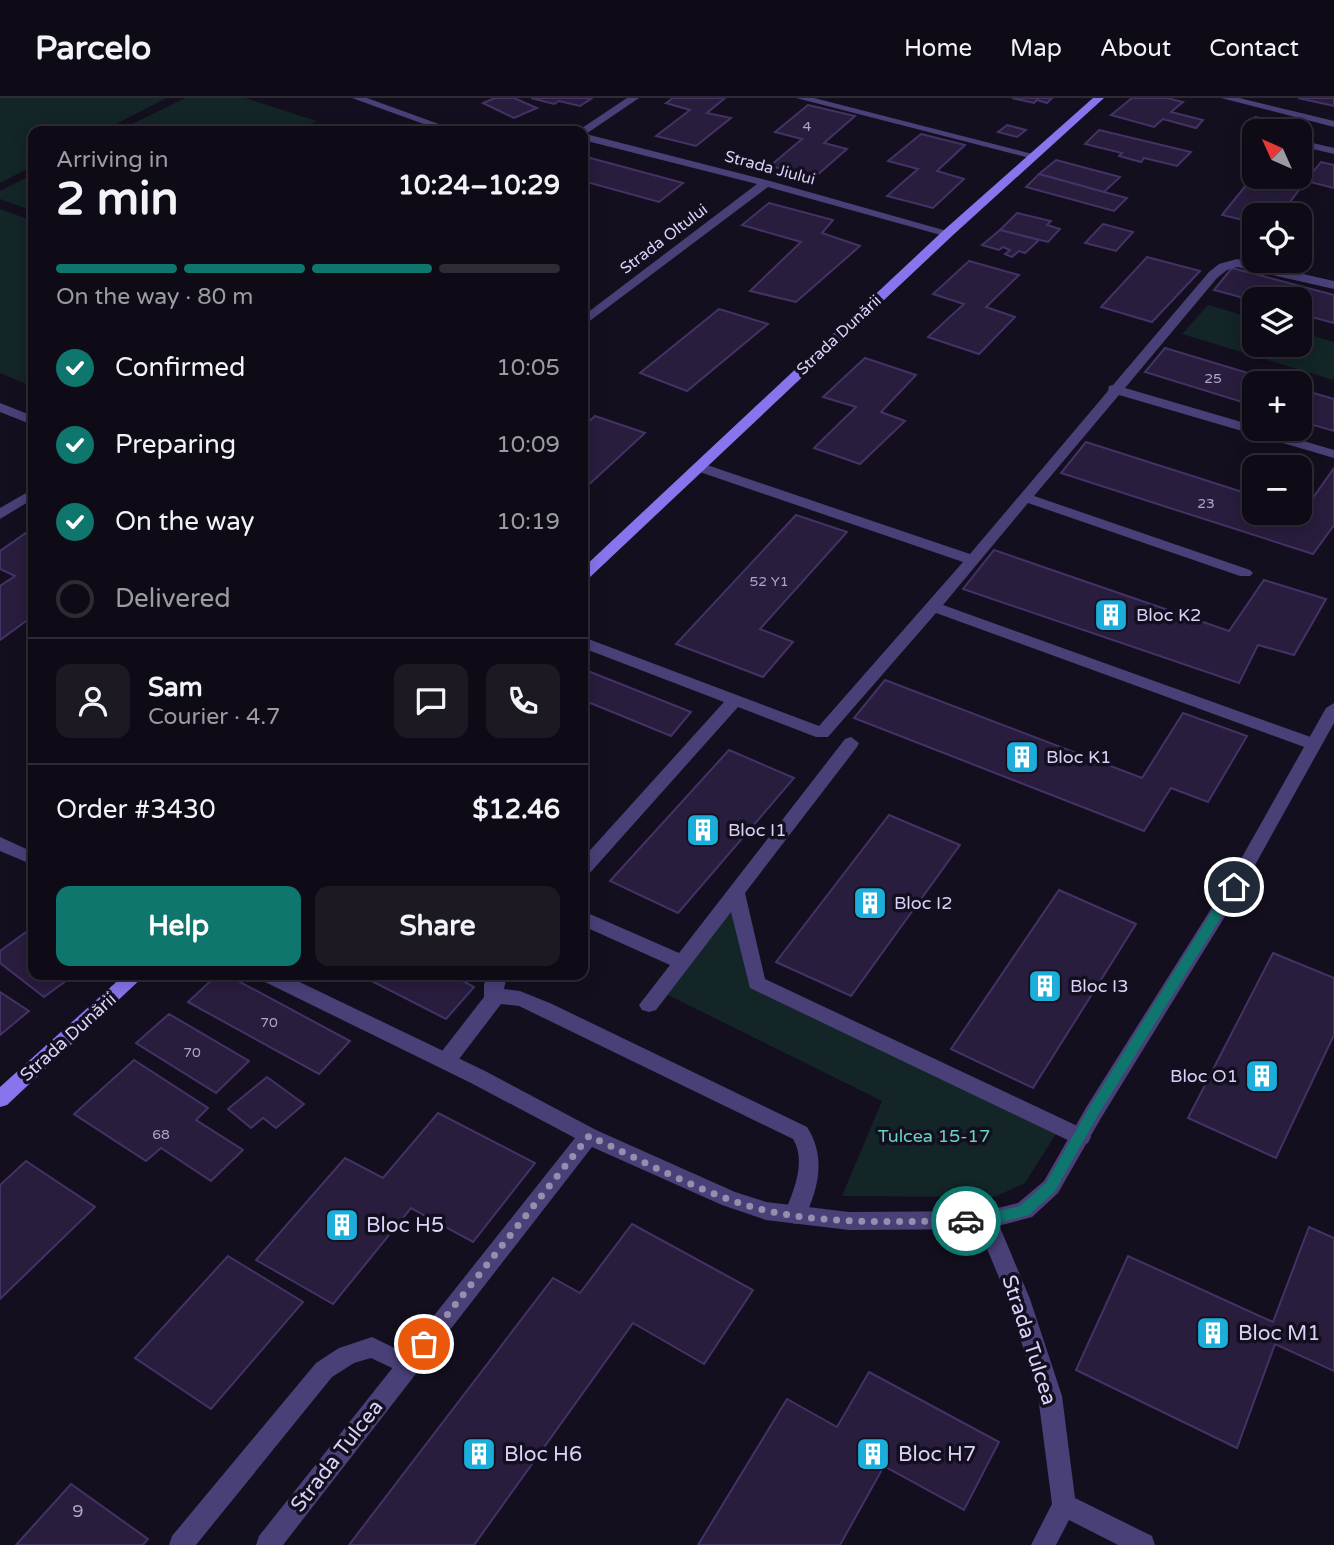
<!DOCTYPE html>
<meta charset="utf-8">
<style>
:root{--surface:#0f0b16;--page:#1d1923;--text:#f1f3f6;--muted:#9b9ba1;--line:#2f2b35;--accent:#0f766e}
body{margin:0;font-family:"Varela Round",sans-serif;background:var(--page);color:var(--text);height:100vh;display:flex;flex-direction:column;font-size:26px;white-space:nowrap}
*{box-sizing:border-box;margin:0}
p{font-size:23px;color:var(--muted)}
.icon{flex:none;width:38px;height:38px;fill:none;stroke:currentColor;stroke-width:2;stroke-linecap:round;stroke-linejoin:round}
.map{position:relative;flex:1;overflow:hidden}
.panel{position:absolute;left:28px;top:28px;width:560px;height:854px;display:flex;flex-direction:column;background:var(--surface);border-radius:14px;box-shadow:0 4px 18px #0003,0 0 0 2px var(--line)}
.panel>*{flex:none}
.needle{width:46px;rotate:315deg}
.tools{position:absolute;left:1242px;top:21px;display:grid;gap:14px}
.tools a{display:grid;place-items:center;width:70px;height:70px;border-radius:14px;background:var(--surface);box-shadow:0 4px 18px #0003,0 0 0 2px var(--line);font-size:35px}
.pin{position:absolute;display:grid;place-items:center;width:60px;height:60px;color:#fff;margin:-30px;border:4px solid #fff;border-radius:50%;box-shadow:0 2px 7px #0007}
.courier{position:absolute;display:grid;place-items:center;width:70px;height:70px;margin:-35px;border:5px solid #0f766e;border-radius:50%;background:#fff;color:#222;box-shadow:0 2px 9px #0007}
.overview em{font-style:normal;font-weight:700}
.overview div{display:flex;flex-direction:column-reverse}
.overview{display:flex;align-items:center;justify-content:space-between;height:119px;padding:0 28px}
h1{font-size:46px;font-weight:700;line-height:52px}
.bar{display:grid;grid-template-columns:repeat(4,1fr);gap:10px 7px;align-content:center;height:84px;padding:0 28px}
.bar i{height:9px;border-radius:5px;background:var(--line)}
.bar .selected{background:var(--accent)}
.bar p{grid-column:span 4}
.line{display:flex;align-items:center;gap:18px;padding:0 28px;border-top:2px solid var(--line)}
.line div{flex:1}
.round{display:grid;place-items:center;flex:none;width:74px;height:74px;border-radius:14px;background:var(--page)}
ol{padding:0 28px;list-style:none}
li{display:flex;align-items:center;gap:21px;height:77px}
li p{margin-inline-start:auto}
li .icon{padding:7px;border-radius:50%;background:var(--accent);color:#fff;stroke-width:4}
li:last-child{color:var(--muted)}
li i{width:38px;height:38px;border:4px solid var(--line);border-radius:50%}
.button{display:flex;gap:14px;margin-top:auto;padding:14px 28px}
.button a{flex:1;height:80px;border-radius:14px;background:var(--accent);color:#fff;font-size:28px;font-weight:700;line-height:80px;text-align:center}
.button a+a{background:var(--page);color:var(--text)}
header{display:flex;align-items:center;gap:42px;box-sizing:border-box;height:98px;padding:0 35px;background:var(--surface);border-bottom:2px solid var(--line)}
header strong{font-size:33px}
nav{display:flex;gap:38px;margin-inline-start:auto;font-size:24px}
.map>svg:first-child{display:block}
</style>
<header>
<strong>Parcelo</strong>
<nav><a>Home</a><a>Map</a><a>About</a><a>Contact</a></nav>
</header>
<div class="map">
<svg width="1334" height="1447" viewBox="0 0 1334 1447">
<rect width="100%" height="100%" fill="#140f1e"/>
<g fill="#132527">
<path d="M0 0H167L102 33H33V68L0 85Z"/>
<path d="M185 0H245L317 23 298 33H118Z"/>
<path d="M33 76V113L0 101V93Z"/>
<path d="M0 111 33 123V289L0 275Z"/>
<path d="M1208 207 1255 221V247H1300V234L1334 244V282L1182 236Z"/>
<path d="M736 795 757 886 1059 1031 1025 1085 994 1099 842 1098 882 1003 660 893Z"/>
</g>
<g fill="#281d3d" stroke="#443266" stroke-width="2">
<path d="M495 0H514L537 10 514 20 483 5Z"/>
<path d="M531 0H586L591 1 580 8 559 3 554 6Z"/>
<path d="M673 0H725L707 15 731 20 696 48 656 38 690 12 666 5Z"/>
<path d="M1012 0H1052L1047 5 1037 2 1034 5Z"/>
<path d="M1132 0H1167L1183 4 1171 14 1203 22 1196 30 1163 21 1154 29 1111 17Z"/>
<path d="M1298 0H1334V8Z"/>
<path d="M808 7 855 18 824 45 847 51 815 79 770 68 802 41 775 34Z"/>
<path d="M1255 19 1281 24 1276 32 1250 26Z"/>
<path d="M1007 27 1026 32 1017 39 998 34Z"/>
<path d="M1099 32 1191 54 1177 68 1144 60 1141 64 1119 58 1122 55 1085 46Z"/>
<path d="M921 36 965 47 937 73 964 81 933 110 887 98 918 71 888 63Z"/>
<path d="M583 58 683 85 659 104 583 83Z"/>
<path d="M1056 62 1120 79 1104 94 1039 76Z"/>
<path d="M1321 64 1334 67V90L1306 83Z"/>
<path d="M1300 72 1312 75 1280 117H1255V125L1222 117 1255 76V79H1300Z"/>
<path d="M1039 76 1104 94 1127 100 1114 113 1026 89Z"/>
<path d="M769 105 833 122 822 135 860 148 796 204 750 193 801 144 742 127Z"/>
<path d="M1017 115 1051 123 1047 127 1060 131 1048 144 1000 132Z"/>
<path d="M1103 126 1133 134 1116 153 1085 145Z"/>
<path d="M1000 132 1039 142 1025 155 1019 153 1012 159 1005 156 1010 152 1003 149 999 152 982 147Z"/>
<path d="M1147 159 1200 173 1152 224 1101 209Z"/>
<path d="M969 163 1019 177 986 209 1015 219 979 256 928 239 964 206 933 196Z"/>
<path d="M1232 170 1334 197V225L1300 216V201H1255V203L1214 192Z"/>
<path d="M719 211 768 226 687 293 640 275Z"/>
<path d="M1165 250 1281 285H1255V308L1145 274Z"/>
<path d="M865 260 916 277 881 314 905 323 860 366 814 350 856 309 823 299Z"/>
<path d="M1300 291 1334 301V333L1300 323Z"/>
<path d="M595 318 645 335 583 392V329Z"/>
<path d="M1086 344 1255 398V415L1303 414 1334 370V427L1313 456 1061 375Z"/>
<path d="M796 417 847 434 760 531 793 544 763 579 676 546Z"/>
<path d="M33 430V518L0 542V488L15 478 0 471V453Z"/>
<path d="M994 452 1229 533 1264 482 1326 501 1294 557 1258 547 1239 585 963 491Z"/>
<path d="M583 572V571L691 614 671 638 583 602Z"/>
<path d="M885 582 1142 680 1183 615 1247 638 1208 704 1171 690 1144 733 854 620Z"/>
<path d="M729 652 794 680 678 815 610 783Z"/>
<path d="M889 717 960 747 851 898 776 864Z"/>
<path d="M1059 792 1136 826 1033 990 951 951Z"/>
<path d="M33 829V877H74L44 899 0 865V853Z"/>
<path d="M1273 855 1334 880V937L1276 1060 1188 1020Z"/>
<path d="M217 877H227L350 943 319 976 188 904Z"/>
<path d="M360 877H452L474 889 446 921Z"/>
<path d="M0 894 29 913 0 937Z"/>
<path d="M169 916 249 963 216 995 136 945Z"/>
<path d="M134 962 208 1010 196 1022 243 1052 211 1083 161 1050 146 1063 74 1016Z"/>
<path d="M267 979 304 1006 276 1030 263 1020 251 1030 228 1011Z"/>
<path d="M438 1015 535 1065 473 1144 411 1110 333 1206 256 1162 345 1060 383 1080Z"/>
<path d="M26 1063 95 1109 0 1201V1087Z"/>
<path d="M632 1126 753 1192 704 1266 633 1225 474 1447H349L553 1180 580 1195Z"/>
<path d="M1309 1129 1334 1140V1273L1275 1246 1237 1350 1076 1272 1128 1158 1273 1224Z"/>
<path d="M228 1158 303 1204 211 1311 135 1260Z"/>
<path d="M869 1274 999 1344 964 1412 884 1368 840 1447H698L787 1301 837 1329Z"/>
<path d="M71 1386 148 1441 143 1447H16Z"/>
</g>
<g fill="none" stroke-linecap="round" stroke-linejoin="round">
<g fill="#494078" fill-rule="evenodd">
<path d="M1300 42 1334 50V56L1300 48Z"/>
<path d="M1237 161 1334 183V191L1237 169 1227 172 1217 180 1125 290 1255 328V331H1263L1334 352V360L1119 297 1034 398 1250 472 1253 475 1250 478H1240L1028 405 943 507 1319 642 1321 646 1319 650H1307L936 515 828 639H816L738 609 589 776 583 777V760L724 604 583 550V539L819 628 963 464 694 372V366H704L970 456 1108 293 1109 288 1113 287 1209 174 1219 166Z"/>
<path d="M851 639 859 645 857 649 745 795 765 881 1088 1033 1091 1039 1088 1045 1081 1048 1074 1045 750 890 731 814 656 912 649 914 642 912 639 907 670 867 583 828V813L679 855 845 641Z"/>
<path d="M489 877H507L504 891 520 893 552 906 807 1029C827 1060 818 1092 803 1123L795 1126 787 1123 784 1117C793 1094 807 1064 793 1041L519 908 501 906 453 969 446 971 439 969 436 963 439 957 484 899V886Z"/>
<path d="M986 1113 994 1115 1030 1201 1062 1298 1075 1400 1152 1438 1155 1447H1118L1069 1422 1056 1447H1031L1052 1406 1038 1298 1008 1201 975 1122 978 1115Z"/>
<path d="M372 1239 415 1260 418 1267 415 1274 407 1277 371 1260 354 1265 332 1279 196 1447H169L172 1438 316 1265 339 1250Z"/>
</g>
<g fill="#494078" fill-rule="evenodd">
<path d="M352 0H367L458 33H443Z"/>
<path d="M627 0H639L586 36 770 83 954 135 948 139 768 89 583 228V218L757 86 583 42V33L579 32Z"/>
<path d="M796 0H814L1040 58 1034 61Z"/>
<path d="M1221 0H1239L1334 23V29Z"/>
<path d="M0 305 33 318V327L0 314Z"/>
<path d="M33 391V401L0 421V410Z"/>
<path d="M1334 605V625L1240 794 1101 1020 1058 1095 1032 1119 986 1131 849 1132 766 1122 722 1107 592 1049 283 1447H256L259 1438 575 1040 471 985 261 882 259 877H285L485 973 596 1032 735 1094 766 1104 849 1114 986 1113 1018 1105 1044 1083 1087 1008 1228 784 1326 610Z"/>
<path d="M0 739 33 754V767L0 753Z"/>
</g>
<g fill="#8875ed" fill-rule="evenodd">
<path d="M1093 0H1104L952 138 588 481 583 483V470L944 132Z"/>
<path d="M124 877H145L7 1007 0 1009V989Z"/>
</g>
</g>
<path fill="#0f766e" d="M1234 785 1239 789 1238 792 1098 1017 1055 1093 1029 1117 986 1128 961 1127 959 1123 966 1117 986 1116 1020 1108 1046 1085 1089 1010 1229 786Z"/>
<g fill="none" stroke-linecap="round" stroke-linejoin="round">
<path stroke="#968eac" stroke-width="7" stroke-dasharray="0 12.6" d="M424 1246 589 1038C644 1063 710 1100 768 1113 833 1127 900 1123 966 1123"/>
</g>
<defs>
<g id="building-square" transform="scale(1.75)"><rect x="-9" y="-9" width="18" height="18" rx="4" fill="#1caedb" stroke="#140f1e"/><path d="M-4-6H4V6H1V3H-1V6H-4ZM-2.5-4.3h1.7v1.8h-1.7ZM.8-4.3h1.7v1.8H.8ZM-2.5-1h1.7V.8h-1.7ZM.8-1h1.7V.8H.8Z" fill="#fff"/></g>
</defs>
<g fill-rule="evenodd">
<use href="#building-square" x="1111" y="517"/>
<use href="#building-square" x="1022" y="659"/>
<use href="#building-square" x="703" y="732"/>
<use href="#building-square" x="870" y="805"/>
<use href="#building-square" x="1045" y="888"/>
<use href="#building-square" x="1262" y="978"/>
<use href="#building-square" x="342" y="1127"/>
<use href="#building-square" x="1213" y="1235"/>
<use href="#building-square" x="479" y="1356"/>
<use href="#building-square" x="873" y="1356"/>
</g>
<g text-anchor="middle" dominant-baseline="central" stroke-width="7" stroke-linejoin="round" paint-order="stroke">
<g font-size="14" fill="#afa5ca">
<text x="807" y="28">4</text>
<text x="1213" y="280">25</text>
<text x="1206" y="405">23</text>
<text x="769" y="483">52 Y1</text>
<text x="269" y="924">70</text>
<text x="192" y="954">70</text>
<text x="161" y="1036">68</text>
</g>
<g font-size="16" fill="#dcd2f9" stroke="#140f1e">
<text transform="translate(770 70) rotate(15)">Strada Jiului</text>
<text transform="translate(664 141) rotate(-37)">Strada Oltului</text>
<text transform="translate(839 237) rotate(-43)">Strada Dunării</text>
</g>
<g font-size="18" fill="#dcd2f9" stroke="#140f1e" text-anchor="start">
<text x="1136" y="517">Bloc K2</text>
<text x="1046" y="659">Bloc K1</text>
<text x="728" y="732">Bloc I1</text>
<text x="894" y="805">Bloc I2</text>
<text x="1070" y="888">Bloc I3</text>
<text x="1238" y="978" text-anchor="end">Bloc O1</text>
</g>
<g font-size="18" fill="#dcd2f9" stroke="#140f1e">
<text transform="translate(68 939) rotate(-42)">Strada Dunării</text>
</g>
<g font-size="18" fill="#68d0c4" stroke="#140f1e">
<text x="934" y="1038">Tulcea 15-17</text>
</g>
<g font-size="18" fill="#afa5ca">
<text x="78" y="1413">9</text>
</g>
<g font-size="21" fill="#dcd2f9" stroke="#140f1e" text-anchor="start">
<text x="366" y="1127">Bloc H5</text>
<text x="1238" y="1235">Bloc M1</text>
<text x="504" y="1356">Bloc H6</text>
<text x="898" y="1356">Bloc H7</text>
</g>
<g font-size="21" fill="#dcd2f9" stroke="#140f1e">
<text transform="translate(1029 1242) rotate(72)">Strada Tulcea</text>
<text transform="translate(337 1358) rotate(-52)">Strada Tulcea</text>
</g>
</g>
</svg>
<div class="tools">
<a><svg class="needle" viewBox="-14 -14 28 28"><path d="M0-13l5 13h-10z" fill="#e53935"/><path d="M0 13l5-13h-10z" fill="#9b9ba1"/></svg></a>
<a><svg class="icon" aria-label="locate" viewBox="0 0 24 24"><circle cx="12" cy="12" r="6"/><path d="M12 2v4M12 18v4M2 12h4M18 12h4"/></svg></a>
<a><svg class="icon" aria-label="layers" viewBox="0 0 24 24"><path d="M12 4l9 5-9 5-9-5zM3 14l9 5 9-5"/></svg></a>
<a>+</a>
<a>−</a>
</div>
<div class="pin" style="left:424px;top:1246px;background:#ea580c"><svg class="icon" aria-label="bag" viewBox="0 0 24 24"><path d="M5 8h14l-1 12H6zM9 8a3 3 0 0 1 6 0"/></svg></div>
<div class="pin" style="left:1234px;top:789px;background:#1f2937"><svg class="icon" aria-label="home" viewBox="0 0 24 24"><path d="M3 11l9-7 9 7M6 9v11h12V9"/></svg></div>
<div class="courier" style="left:966px;top:1123px"><svg class="icon" aria-label="car" viewBox="0 0 24 24"><path d="M5 17H2v-5l4-1 3-4h7l3 4 3 1v5h-3M9 17h6M6 11h13"/><circle cx="7" cy="17" r="2"/><circle cx="17" cy="17" r="2"/></svg></div>
<section class="panel">
<div class="overview"><div><h1>2 min</h1><p>Arriving in</p></div><em>10:24–10:29</em></div>
<div class="bar"><i class="selected"></i><i class="selected"></i><i class="selected"></i><i></i><p>On the way · 80 m</p></div>
<ol>
<li><svg class="icon" aria-label="check" viewBox="0 0 24 24"><path d="M5 12l5 5 9-10"/></svg>Confirmed<p>10:05</p></li>
<li><svg class="icon" aria-label="check" viewBox="0 0 24 24"><path d="M5 12l5 5 9-10"/></svg>Preparing<p>10:09</p></li>
<li><svg class="icon" aria-label="check" viewBox="0 0 24 24"><path d="M5 12l5 5 9-10"/></svg>On the way<p>10:19</p></li>
<li><i></i>Delivered</li>
</ol>
<div class="line" style="height:126px"><a class="round"><svg class="icon" aria-label="person" viewBox="0 0 24 24"><circle cx="12" cy="8" r="4"/><path d="M4 21q1-7 8-7t8 7"/></svg></a><div><b>Sam</b><p>Courier · 4.7</p></div><a class="round"><svg class="icon" aria-label="chat" viewBox="0 0 24 24"><path d="M4 5h16v11H9l-5 4z"/></svg></a><a class="round"><svg class="icon" aria-label="phone" viewBox="0 0 24 24"><path d="M5 4h4l2 5-3 2q2 4 5 5l2-3 5 2v4C11 20 4 13 5 4z"/></svg></a></div>
<div class="line" style="height:91px"><div>Order #3430</div><b>$12.46</b></div>
<div class="button"><a>Help</a><a>Share</a></div>
</section>
</div>
